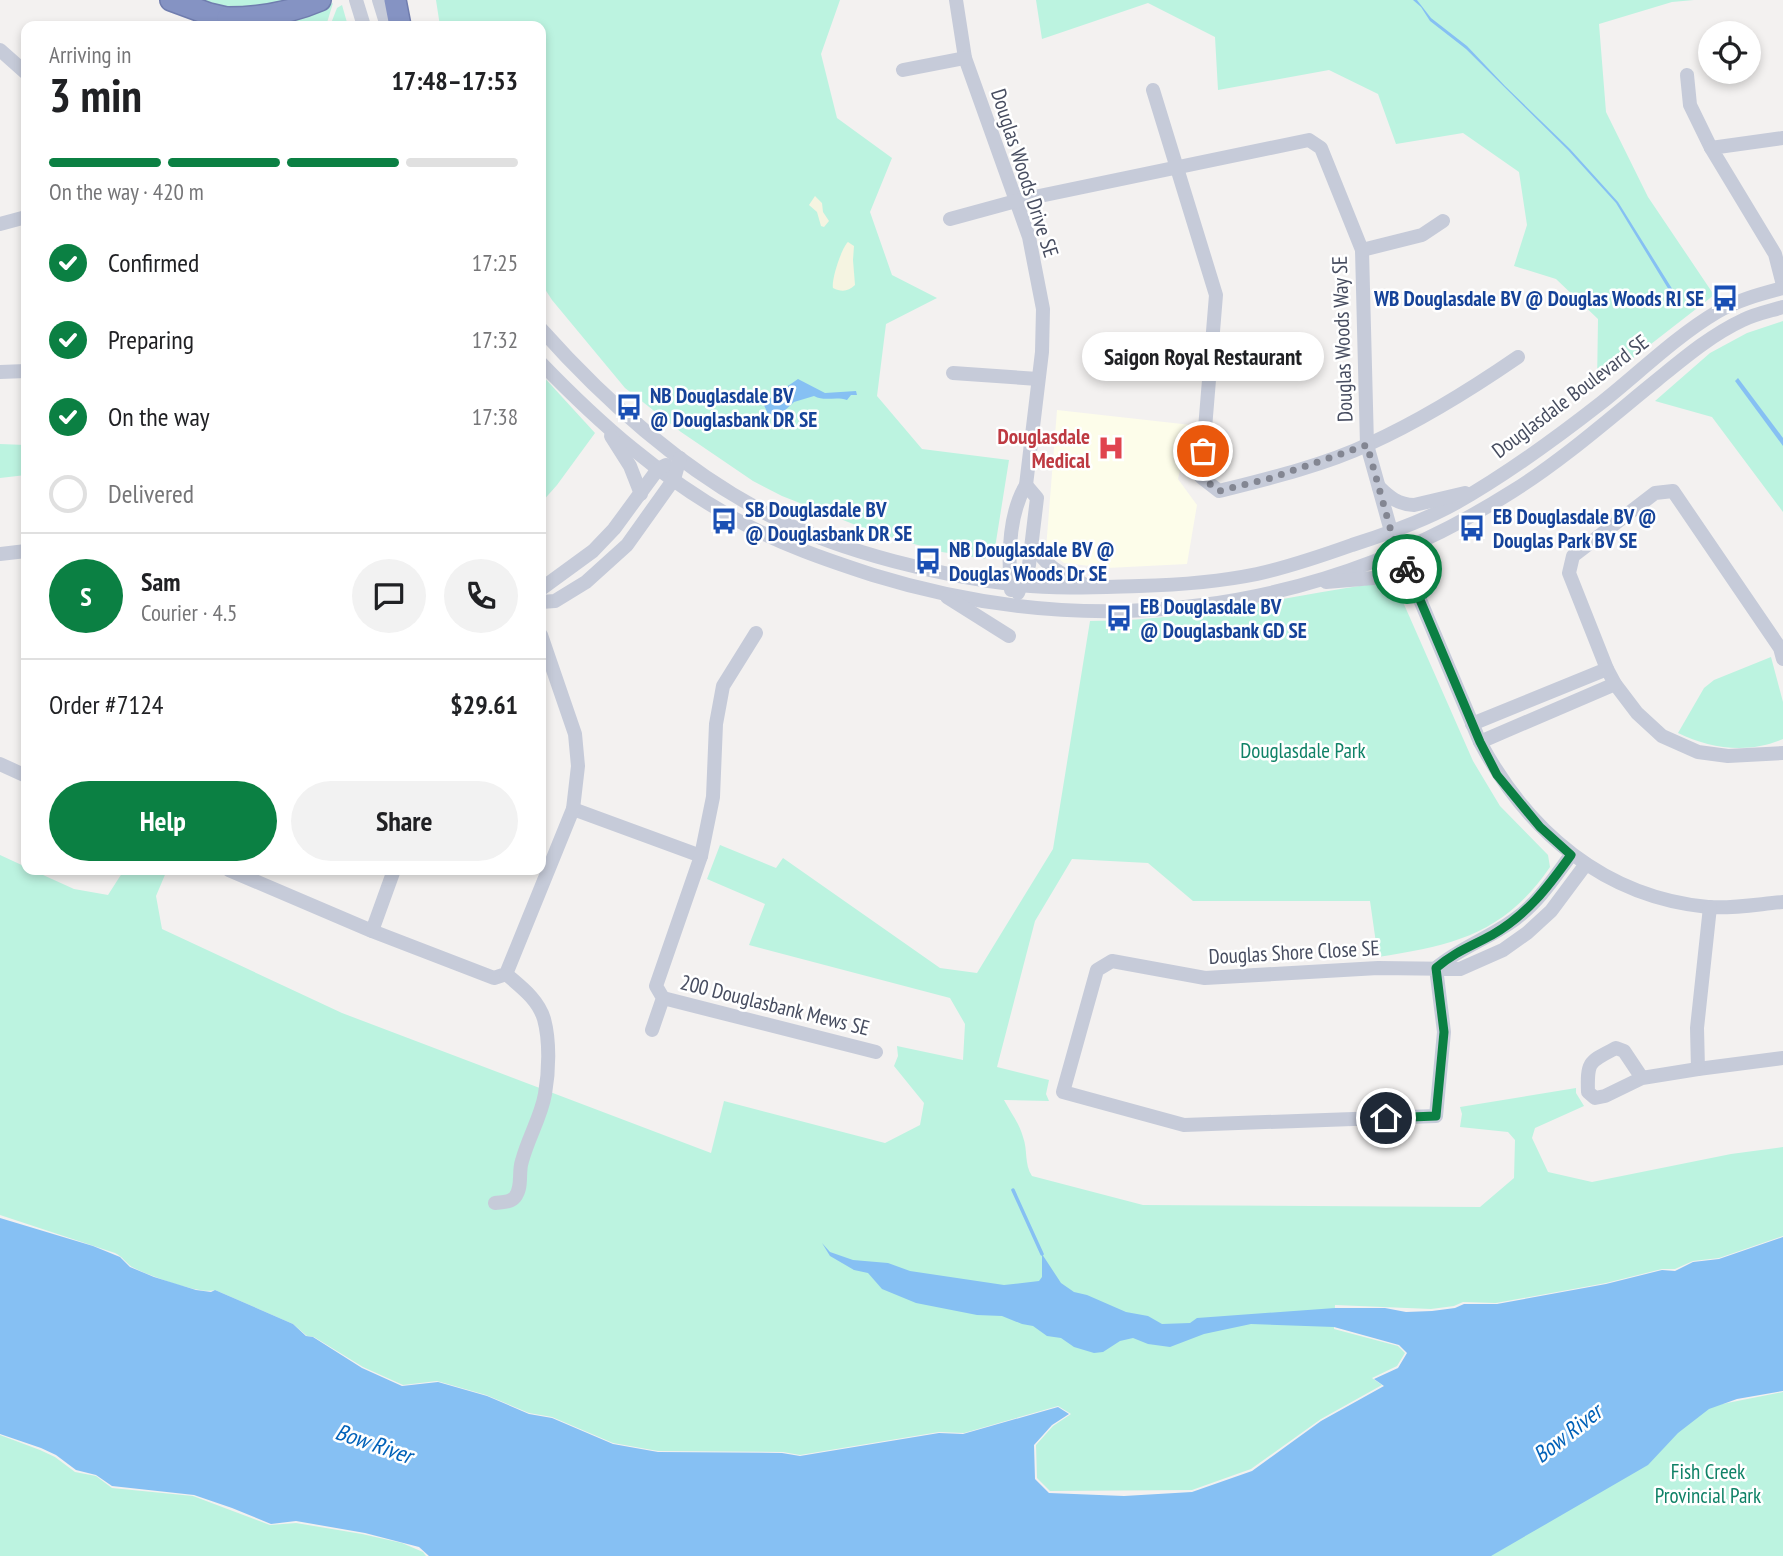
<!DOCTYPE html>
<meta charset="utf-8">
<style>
:root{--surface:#fff;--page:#f2f2f2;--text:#202124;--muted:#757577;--line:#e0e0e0;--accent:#0b8043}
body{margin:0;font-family:"PT Sans Narrow",sans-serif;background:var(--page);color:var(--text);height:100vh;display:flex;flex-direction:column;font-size:26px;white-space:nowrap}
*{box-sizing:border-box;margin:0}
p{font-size:23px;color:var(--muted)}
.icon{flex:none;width:38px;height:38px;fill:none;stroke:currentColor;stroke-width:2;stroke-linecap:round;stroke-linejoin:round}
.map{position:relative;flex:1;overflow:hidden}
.panel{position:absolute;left:21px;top:21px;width:525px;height:854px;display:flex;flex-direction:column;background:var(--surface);border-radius:14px;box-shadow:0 4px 10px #0003}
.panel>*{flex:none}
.tools{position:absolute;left:1698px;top:21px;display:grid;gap:14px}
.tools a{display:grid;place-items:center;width:63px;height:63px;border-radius:50%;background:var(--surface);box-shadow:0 4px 10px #0003;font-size:35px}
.pin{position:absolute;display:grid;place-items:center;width:60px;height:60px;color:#fff;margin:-30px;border:4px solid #fff;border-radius:50%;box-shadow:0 2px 7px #0007}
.courier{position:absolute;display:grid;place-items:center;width:70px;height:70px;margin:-35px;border:5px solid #0b8043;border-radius:50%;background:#fff;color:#222;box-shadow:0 2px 9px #0007}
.bubble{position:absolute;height:49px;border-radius:24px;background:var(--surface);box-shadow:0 4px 10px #0003;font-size:23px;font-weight:600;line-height:49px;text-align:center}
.head em{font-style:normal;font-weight:600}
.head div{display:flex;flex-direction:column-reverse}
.head{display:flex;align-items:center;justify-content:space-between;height:119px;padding:0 28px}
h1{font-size:46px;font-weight:600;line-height:52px}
.bar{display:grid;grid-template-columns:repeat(4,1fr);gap:10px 7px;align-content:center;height:84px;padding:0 28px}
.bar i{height:9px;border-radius:5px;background:var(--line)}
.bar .selected{background:var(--accent)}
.bar p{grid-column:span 4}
.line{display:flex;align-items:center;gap:18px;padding:0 28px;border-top:2px solid var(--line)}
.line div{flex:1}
.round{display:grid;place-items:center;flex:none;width:74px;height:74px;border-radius:37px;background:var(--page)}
ol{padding:0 28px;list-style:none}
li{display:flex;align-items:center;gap:21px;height:77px}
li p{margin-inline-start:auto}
li .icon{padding:7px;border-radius:50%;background:var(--accent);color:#fff;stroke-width:4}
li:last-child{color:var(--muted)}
li i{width:38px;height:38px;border:4px solid var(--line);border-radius:50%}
.cta{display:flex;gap:14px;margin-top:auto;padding:14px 28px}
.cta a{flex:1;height:80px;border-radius:42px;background:var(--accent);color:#fff;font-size:28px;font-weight:600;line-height:80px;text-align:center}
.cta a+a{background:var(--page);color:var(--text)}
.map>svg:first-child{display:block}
</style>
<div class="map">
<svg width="1783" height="1556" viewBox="0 0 1783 1556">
<rect width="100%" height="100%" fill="#f3f1f0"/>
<path fill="#fdfdea" d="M1057 410 1191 425 1178 479 1197 505 1187 564 1107 568 1064 563 1046 549Z"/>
<g fill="#bcf3e0">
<path d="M192 0H298L237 10Z"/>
<path d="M436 0H840L821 54 837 118 892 158 870 212 892 275 937 298 886 324 877 396 922 449 1009 460 994 554 984 559 942 552 876 533 782 496 753 481 681 432 625 388 552 300 541 283V26H440Z"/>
<path d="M1036 0H1694L1672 2 1599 24 1606 112 1648 197 1714 295 1597 386 1598 319 1556 279 1514 266 1527 225 1519 172 1463 133 1396 144 1378 94 1329 70 1218 90 1215 37 1148 3 1042 39Z"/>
<path d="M333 3 326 26H292L293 21Z"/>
<path d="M342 5 348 26H330L337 8Z"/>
<path d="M1783 321V512L1712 417 1655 401 1710 353 1747 333Z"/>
<path d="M541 374 595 433 557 485 541 503Z"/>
<path d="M0 444 26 445V475L0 478Z"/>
<path d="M1372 584 1389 587 1403 602 1473 761 1500 806 1548 855 1550 867C1504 934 1454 945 1378 957L1370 901H1193L1148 863 1072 859 1035 921 997 1067 1049 1080 1046 1094 1049 1101 1004 1100C1011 1113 1019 1123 1023 1137 1028 1150 1024 1164 1032 1176L1143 1205 1480 1207 1514 1178 1515 1140 1508 1132 1460 1127 1462 1114 1460 1107 1576 1088V1093L1584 1106 1535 1128 1532 1138 1548 1172 1592 1182 1731 1154 1783 1147V1236L1719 1258 1693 1261 1675 1269H1662L1606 1283 1496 1303 1463 1302 1454 1306 1431 1309 1335 1305 1334 1329 1398 1346 1405 1353 1397 1366 1372 1378 1382 1385 1321 1419 1251 1469 1192 1490 1050 1491 1037 1478 1036 1445 1053 1426 1071 1414 1058 1406 964 1433 939 1432 800 1455 783 1452 658 1451 613 1443 552 1417 529 1413 486 1395 437 1381 403 1385 363 1367 314 1337 307 1336 293 1324 215 1290C200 1295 147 1275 132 1267 125 1262 123 1257 115 1253L0 1215V855L26 867V870H32L74 889 108 895 124 870H167L156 896 162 929 342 1013 711 1153 724 1101 885 1143 920 1125 924 1103 894 1066 898 1056 897 1046 963 1060 965 1024 950 998 749 945 765 904 707 879 720 845 776 868 783 858 940 968 977 973 1053 849 1090 621C1186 621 1278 598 1372 584Z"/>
<path d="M1771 657 1783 702V739C1749 754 1710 749 1678 733L1704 688 1714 680Z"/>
<path d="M1783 1392V1556H1339L1702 1408Z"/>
<path d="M0 1435 40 1450 55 1457 75 1472 96 1476 112 1488 193 1496 270 1525 296 1523 362 1534 402 1543 423 1552 426 1556H0Z"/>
</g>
<g fill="#f5f4e1">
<path d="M815 196 822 203 823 212 829 221 824 227 821 226 817 212 809 205Z"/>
<path d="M848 242 854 246 853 260 855 285C848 292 841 292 833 288 831 280 842 247 848 242Z"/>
</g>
<g fill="#86c0f3">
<path d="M1413 0H1417L1431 18 1467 46 1505 86 1570 149 1618 202 1676 295H1672L1616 203 1568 150 1466 49 1430 21 1421 7Z"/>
<path d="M1738 378 1783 438V446L1735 381Z"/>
<path d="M798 379 825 393 856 391 857 395H851L847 400C835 396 825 402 814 396L794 402 781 414 769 416 763 403Z"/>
<path d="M0 1218 93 1246 120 1257 130 1267 154 1277 196 1290 211 1292 215 1290 293 1324 306 1336 313 1337 362 1368 402 1386 438 1382 487 1396 529 1414 552 1418 613 1444 658 1452 782 1453 800 1456 939 1433 963 1434 1058 1407 1069 1414 1052 1425 1034 1445 1035 1479 1049 1493 1124 1496 1192 1492 1252 1471 1321 1421 1384 1386 1374 1379 1398 1368 1407 1353 1399 1345 1334 1327 1251 1324 1204 1334 1170 1347 1148 1344 1133 1338 1120 1341 1103 1352 1094 1353 1074 1347 1061 1338 1047 1336 1033 1326 1022 1324 1002 1316 977 1315 916 1303 882 1289 868 1273 854 1270 830 1256 822 1243 830 1252 853 1260 888 1263 910 1271 1004 1285 1039 1281 1042 1277V1254L1061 1283 1074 1292 1087 1295 1126 1312 1148 1316 1162 1324 1190 1323 1197 1318 1335 1308H1385L1406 1312 1432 1311 1455 1308 1464 1304H1497L1606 1284 1662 1270 1675 1271 1693 1262 1719 1259 1783 1237V1391L1737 1399 1709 1409 1678 1433 1648 1465 1491 1556H429L419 1547 365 1533 296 1521 271 1524 232 1508 194 1495 112 1486 96 1475 76 1470 56 1455 41 1448 0 1434Z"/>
</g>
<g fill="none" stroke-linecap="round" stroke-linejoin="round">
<path stroke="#86c0f3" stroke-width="3.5" d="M1013 1190 1042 1254"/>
<g stroke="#707dae" stroke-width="24">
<g id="highway">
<path d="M171 0 209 14 239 21"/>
<path d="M395 0 400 26"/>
<path d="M228 18C261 18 290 13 320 0"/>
</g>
</g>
<g stroke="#c6cbd9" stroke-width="14">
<path d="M356 0 364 26"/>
<path d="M379 0 387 26"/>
<path d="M956 0 965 58 1029 237 1043 309 1042 352 1026 485C1008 515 1008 556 1011 590"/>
<path d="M0 50 26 73"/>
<path d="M903 70 965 58"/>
<path d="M1687 75 1690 105 1711 148"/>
<path d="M1153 90 1216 295 1201 477 1219 491C1267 479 1325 465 1369 444 1422 420 1470 390 1518 357"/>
<path d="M1783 138 1711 148 1775 254 1783 285"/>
<path d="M950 219 1016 201 1309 140 1321 148 1362 250 1367 445 1391 531 1480 742C1528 832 1604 897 1708 907 1732 909 1759 904 1783 902"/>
<path d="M0 224 26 217"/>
<path d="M1362 250 1422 235 1443 221"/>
<path d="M541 329C607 403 686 473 775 518 842 552 944 577 1019 585 1058 589 1099 587 1139 586 1178 585 1218 582 1257 574 1289 567 1321 556 1352 545 1387 534 1424 521 1456 503 1507 474 1555 439 1601 403 1639 373 1675 337 1717 312 1737 300 1761 294 1783 288"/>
<path d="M541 363C599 423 663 480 737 520 780 544 827 560 873 575 1094 643 1317 615 1513 491 1564 459 1610 418 1657 380 1684 358 1711 335 1743 320 1755 314 1770 311 1783 307"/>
<path d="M0 372 26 371"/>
<path d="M953 373 1038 379"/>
<path d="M611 436 630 466 641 494"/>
<path d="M1379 487C1390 498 1398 504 1414 505L1465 493"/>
<path d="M1033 544C1045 566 1060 574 1082 583"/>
<path d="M0 554 26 551"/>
<path d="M1326 582 1385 577 1416 591"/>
<path d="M541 589 593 551 614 529 658 469 666 465"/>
<path d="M1018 593 1029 565 1037 498 1026 485"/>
<path d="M947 597 1009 636"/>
<path d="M541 602 555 601 586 582 627 545 674 479 680 458"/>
<path d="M1783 659 1780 648 1673 491 1655 493 1573 556 1569 573 1607 669 1615 684 1637 713 1662 736 1698 752 1728 756 1783 753"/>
<path d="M1472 724 1607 669"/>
<path d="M1480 742 1615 684"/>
<path d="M0 764 26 776"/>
<path d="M573 809 701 856"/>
<path d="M229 870 372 931 494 978 506 974 573 809 578 766 575 734 541 635"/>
<path d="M1710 907 1697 1028 1698 1069 1783 1058"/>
<path d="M372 931 394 870"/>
<path d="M1436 968 1444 1032 1436 1116 1184 1125 1063 1092 1097 970 1112 961 1205 978 1378 968 1460 969 1503 950 1527 933 1551 911 1586 864"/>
<path d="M1436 968C1461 947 1488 939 1514 920 1538 903 1554 878 1571 855"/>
<path d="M663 998 876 1052"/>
<path d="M652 1030 663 998 656 986 701 856 713 797 716 724 723 686 756 633"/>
<path d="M1642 1078 1624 1051 1616 1048C1589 1062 1587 1061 1588 1092L1595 1098 1605 1096 1642 1078 1698 1069"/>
<path d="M495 1203C502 1202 510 1203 515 1197 523 1187 518 1172 522 1161 528 1138 541 1117 545 1094 549 1071 550 1041 544 1019 538 999 521 987 506 974"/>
</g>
<use href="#highway" stroke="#8593c3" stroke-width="21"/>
</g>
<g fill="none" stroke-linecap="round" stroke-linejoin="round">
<path stroke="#838692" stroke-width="7" stroke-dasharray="0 12.6" d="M1203 451 1201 477 1219 491 1271 478 1367 445 1391 531 1407 569"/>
<path stroke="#0b8043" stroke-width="9" d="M1386 1118 1436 1116 1444 1032 1436 968C1456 951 1470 947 1492 935 1527 915 1548 887 1571 855L1540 827 1497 775 1480 742 1407 569"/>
</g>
<defs>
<g id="bus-bare" transform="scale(2.1)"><path d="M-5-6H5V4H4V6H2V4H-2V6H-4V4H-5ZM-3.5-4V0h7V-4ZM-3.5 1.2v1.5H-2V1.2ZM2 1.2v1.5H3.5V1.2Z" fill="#1a4fb4" stroke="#fff" stroke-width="2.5" paint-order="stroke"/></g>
<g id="hospital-bare" transform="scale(2.1)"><path d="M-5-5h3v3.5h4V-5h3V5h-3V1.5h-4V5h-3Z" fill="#e0444e" stroke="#fff" stroke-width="2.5" paint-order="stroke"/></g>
</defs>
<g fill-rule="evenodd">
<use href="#bus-bare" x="1725" y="298"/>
<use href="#bus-bare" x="629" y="407"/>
<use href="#hospital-bare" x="1111" y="448"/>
<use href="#bus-bare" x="724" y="521"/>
<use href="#bus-bare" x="1472" y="528"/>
<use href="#bus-bare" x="928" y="561"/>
<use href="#bus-bare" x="1119" y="618"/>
</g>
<g text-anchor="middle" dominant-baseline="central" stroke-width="5" stroke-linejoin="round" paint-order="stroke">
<g font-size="21" fill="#474d60" stroke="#fff">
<text transform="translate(1025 173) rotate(72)">Douglas Woods Drive SE</text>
<text transform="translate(1342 339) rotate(-92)">Douglas Woods Way SE</text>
<text transform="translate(1570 396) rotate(-37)">Douglasdale Boulevard SE</text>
<text transform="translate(1294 952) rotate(-3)">Douglas Shore Close SE</text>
<text transform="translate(775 1005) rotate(14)">200 Douglasbank Mews SE</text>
</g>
<g font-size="21" font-weight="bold" fill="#164399" stroke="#fff" text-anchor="start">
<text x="1704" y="298" text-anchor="end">WB Douglasdale BV @ Douglas Woods RI SE</text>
<text x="650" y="395">NB Douglasdale BV<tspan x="650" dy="24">@ Douglasbank DR SE</tspan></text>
<text x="745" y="509">SB Douglasdale BV<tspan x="745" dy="24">@ Douglasbank DR SE</tspan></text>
<text x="1493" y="516">EB Douglasdale BV @<tspan x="1493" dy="24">Douglas Park BV SE</tspan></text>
<text x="949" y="549">NB Douglasdale BV @<tspan x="949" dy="24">Douglas Woods Dr SE</tspan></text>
<text x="1140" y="606">EB Douglasdale BV<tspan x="1140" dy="24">@ Douglasbank GD SE</tspan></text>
</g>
<g font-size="21" font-weight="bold" fill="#be3a42" stroke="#fff" text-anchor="end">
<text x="1090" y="436">Douglasdale<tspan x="1090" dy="24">Medical</tspan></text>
</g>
<g font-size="21" fill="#108267" stroke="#fff">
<text x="1303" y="750">Douglasdale Park</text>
<text x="1708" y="1471">Fish Creek<tspan x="1708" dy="24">Provincial Park</tspan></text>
</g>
<g font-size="23" font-style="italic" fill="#0161b8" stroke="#fff">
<text transform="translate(1567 1433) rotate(-38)">Bow River</text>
<text transform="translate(374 1443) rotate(19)">Bow River</text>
</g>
</g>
</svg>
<div class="tools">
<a><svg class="icon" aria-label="locate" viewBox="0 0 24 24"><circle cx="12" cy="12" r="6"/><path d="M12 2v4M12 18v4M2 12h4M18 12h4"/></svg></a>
</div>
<div class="pin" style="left:1203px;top:451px;background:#ea580c"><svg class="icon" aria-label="bag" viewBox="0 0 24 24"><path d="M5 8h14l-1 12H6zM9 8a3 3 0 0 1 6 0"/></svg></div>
<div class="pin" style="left:1386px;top:1118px;background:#1f2937"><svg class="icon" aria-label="home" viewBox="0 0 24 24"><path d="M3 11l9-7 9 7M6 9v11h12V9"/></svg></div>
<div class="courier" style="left:1407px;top:569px"><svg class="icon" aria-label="bike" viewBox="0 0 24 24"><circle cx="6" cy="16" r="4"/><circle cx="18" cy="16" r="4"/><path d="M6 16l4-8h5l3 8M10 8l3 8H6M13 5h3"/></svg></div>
<div class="bubble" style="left:1082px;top:332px;width:242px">Saigon Royal Restaurant</div>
<section class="panel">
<div class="head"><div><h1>3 min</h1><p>Arriving in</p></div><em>17:48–17:53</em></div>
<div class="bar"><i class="selected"></i><i class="selected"></i><i class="selected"></i><i></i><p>On the way · 420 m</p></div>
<ol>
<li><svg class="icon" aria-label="check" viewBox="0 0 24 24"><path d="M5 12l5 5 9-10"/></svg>Confirmed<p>17:25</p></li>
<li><svg class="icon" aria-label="check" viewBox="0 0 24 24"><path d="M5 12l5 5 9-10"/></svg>Preparing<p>17:32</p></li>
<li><svg class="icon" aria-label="check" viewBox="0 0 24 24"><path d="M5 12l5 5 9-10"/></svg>On the way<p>17:38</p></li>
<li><i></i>Delivered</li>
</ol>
<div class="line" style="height:126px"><b class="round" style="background:var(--accent);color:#fff">S</b><div><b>Sam</b><p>Courier · 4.5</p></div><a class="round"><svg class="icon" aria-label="chat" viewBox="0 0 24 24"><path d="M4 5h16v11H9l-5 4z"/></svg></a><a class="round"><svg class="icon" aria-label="phone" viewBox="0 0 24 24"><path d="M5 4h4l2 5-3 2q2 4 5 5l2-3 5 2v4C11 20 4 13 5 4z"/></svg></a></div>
<div class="line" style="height:91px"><div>Order #7124</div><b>$29.61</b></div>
<div class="cta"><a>Help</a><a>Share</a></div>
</section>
</div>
